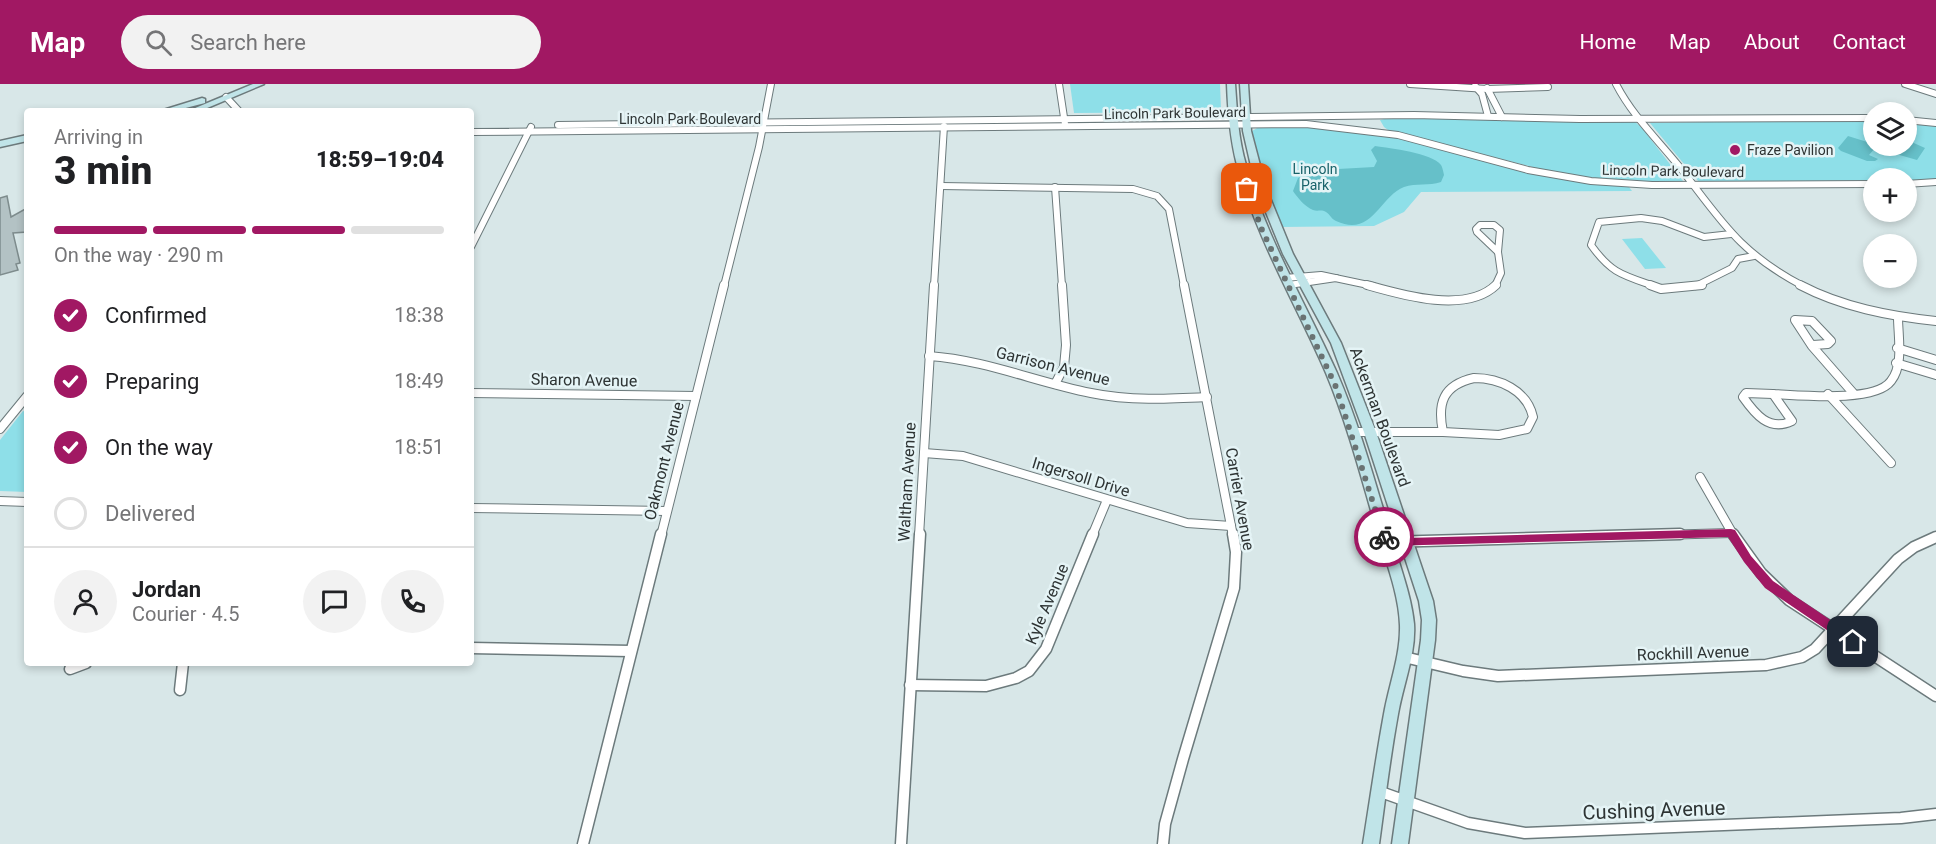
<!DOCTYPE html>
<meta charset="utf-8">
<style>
:root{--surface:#fff;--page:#f2f2f2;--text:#202124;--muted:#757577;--line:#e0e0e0;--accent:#a11863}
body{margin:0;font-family:Roboto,sans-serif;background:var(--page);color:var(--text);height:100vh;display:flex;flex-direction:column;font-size:22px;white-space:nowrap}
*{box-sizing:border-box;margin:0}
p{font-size:20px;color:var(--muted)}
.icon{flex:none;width:33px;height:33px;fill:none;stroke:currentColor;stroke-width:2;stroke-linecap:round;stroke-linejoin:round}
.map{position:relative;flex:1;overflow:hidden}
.details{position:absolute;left:24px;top:24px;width:450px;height:558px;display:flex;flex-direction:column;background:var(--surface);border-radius:6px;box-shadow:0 3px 9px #0003}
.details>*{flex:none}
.fabs{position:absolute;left:1863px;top:18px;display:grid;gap:12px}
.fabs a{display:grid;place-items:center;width:54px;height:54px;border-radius:50%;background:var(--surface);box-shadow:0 3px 9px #0003;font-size:30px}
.pin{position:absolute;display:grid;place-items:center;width:51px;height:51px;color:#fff;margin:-26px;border-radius:12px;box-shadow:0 3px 9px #0006}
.courier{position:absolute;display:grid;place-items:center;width:60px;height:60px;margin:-30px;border:4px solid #a11863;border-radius:50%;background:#fff;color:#222;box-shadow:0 2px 8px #0007}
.overview em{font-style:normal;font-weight:800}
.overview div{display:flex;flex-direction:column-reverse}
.overview{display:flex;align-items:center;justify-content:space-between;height:102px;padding:0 30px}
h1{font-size:39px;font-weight:800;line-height:45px}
.bar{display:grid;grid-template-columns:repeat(4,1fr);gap:9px 6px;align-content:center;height:72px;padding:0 30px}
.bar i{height:8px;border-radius:4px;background:var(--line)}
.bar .current{background:var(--accent)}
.bar p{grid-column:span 4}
.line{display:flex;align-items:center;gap:15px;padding:0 30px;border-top:2px solid var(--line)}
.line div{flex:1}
.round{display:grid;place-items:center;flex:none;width:63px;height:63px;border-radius:32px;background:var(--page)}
ol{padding:0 30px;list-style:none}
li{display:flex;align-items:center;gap:18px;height:66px}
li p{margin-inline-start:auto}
li .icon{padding:6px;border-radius:50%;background:var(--accent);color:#fff;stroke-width:4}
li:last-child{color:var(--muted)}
li i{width:33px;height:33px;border:3px solid var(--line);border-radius:50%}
header{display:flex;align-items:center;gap:36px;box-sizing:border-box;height:84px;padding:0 30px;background:var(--accent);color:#fff}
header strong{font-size:28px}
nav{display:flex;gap:33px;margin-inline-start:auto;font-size:21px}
.search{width:420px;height:54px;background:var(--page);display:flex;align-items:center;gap:15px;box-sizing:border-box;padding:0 21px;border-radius:33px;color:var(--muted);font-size:22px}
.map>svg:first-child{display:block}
</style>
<header>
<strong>Map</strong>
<div class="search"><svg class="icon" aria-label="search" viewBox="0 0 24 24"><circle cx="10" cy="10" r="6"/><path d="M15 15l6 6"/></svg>Search here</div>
<nav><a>Home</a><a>Map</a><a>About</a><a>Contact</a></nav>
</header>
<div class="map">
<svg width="1936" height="760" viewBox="0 0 1936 760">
<rect width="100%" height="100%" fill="#d8e7e8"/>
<g fill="#8edfe8">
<path d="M1070 0H1220L1221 25 1218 28 1074 29Z"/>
<path d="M1393 33 1634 37 1642 44 1683 97 1666 99 1610 96 1552 88 1388 46 1384 43 1380 36Z"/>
<path d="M1873 35 1874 62H1906L1907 38 1936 40V96L1699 98 1650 39Z"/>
<path d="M1307 42 1379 50 1588 98 1629 103 1632 107 1421 108 1404 128 1374 142 1281 143 1263 98 1252 47 1259 43Z"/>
<path d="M1642 154 1666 184 1645 185 1622 155Z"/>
<path d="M23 327 27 328V408L0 407V356Z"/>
</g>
<g fill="#66c0c9">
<path d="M1848 52 1896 67 1900 62H1906L1907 56 1925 64 1917 76 1875 64 1869 71 1878 75 1875 77H1867L1841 67 1838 64Z"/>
<path d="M1375 62C1390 64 1432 69 1441 81 1442 82 1444 90 1444 91L1441 98C1429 102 1416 99 1404 103 1379 113 1372 154 1336 137 1331 135 1330 130 1326 128 1321 125 1318 128 1313 126 1305 123 1297 113 1293 107L1298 94 1320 86 1374 83 1377 77 1371 66Z"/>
</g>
<path fill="#b3c2c4" stroke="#7e8c8d" stroke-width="1.5" d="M7 112 11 133 27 124V148L13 149 20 179 16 180 18 186 0 191V114Z"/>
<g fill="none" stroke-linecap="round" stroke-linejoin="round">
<g stroke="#6c7a7c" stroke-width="8">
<g id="street-far2">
<path d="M1059 0 1065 40"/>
<path d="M1410 0 1487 5 1548 3"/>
<path d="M1616 0C1632 31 1656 54 1678 81 1721 136 1738 168 1803 202"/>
<path d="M1905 0 1936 10"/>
<path d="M1475 2 1482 10 1488 32"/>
<path d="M1487 4 1502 33"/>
<path d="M226 13 239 27"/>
<path d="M1906 36 1936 39"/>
<path d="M558 41 1414 31 1580 35 1874 34"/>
<path d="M471 48 1306 40 1398 51 1528 86 1591 97 1652 101 1874 100"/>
<path d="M1906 100 1936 98"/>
<path d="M941 102 1133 105 1157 112 1169 125 1184 202"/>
<path d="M1055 103 1062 202"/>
<path d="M1480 141H1494L1500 146 1498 168 1477 148 1476 145Z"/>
<path d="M471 163 531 43"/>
<path d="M1285 194 1321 191 1373 202"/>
<path d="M1289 201 1336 194"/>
<path d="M724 202 759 63 771 0"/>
<path d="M934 202 944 42"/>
<path d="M1495 202 1501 189 1498 168"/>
<path d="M1654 202C1622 191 1611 189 1591 161L1599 138 1641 134 1662 137 1704 153 1731 150"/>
<path d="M1696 202 1732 184 1738 175 1754 172"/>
</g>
</g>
<g stroke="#6c7a7c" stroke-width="10">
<g id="street-far1">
<path d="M1184 201 1233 452"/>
<path d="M1367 201C1402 211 1466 230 1496 201"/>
<path d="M1650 201 1661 205 1702 201"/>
<path d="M1800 201C1842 223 1889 232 1936 237"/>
<path d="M1813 261 1828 260 1831 257 1812 237 1795 236 1812 262 1854 310"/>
<path d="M1897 264 1936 276"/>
<path d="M929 272C985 276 1036 298 1091 309 1129 317 1168 315 1207 313"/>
<path d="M1896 279 1936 291"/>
<path d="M1474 294C1499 294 1527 306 1533 333L1527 345 1499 351 1443 348C1437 319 1443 301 1474 294Z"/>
<path d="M1055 300 1064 283 1066 261 1062 201"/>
<path d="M471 309 696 312"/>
<path d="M1746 309 1773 310 1792 337C1769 348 1755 330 1743 313Z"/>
<path d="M1773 310C1799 311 1875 319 1891 297 1904 281 1898 252 1898 233"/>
<path d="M1828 310 1891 379"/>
<path d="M0 345 27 312"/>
<path d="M1352 348H1443"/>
<path d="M924 369 963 372 1187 439 1231 442"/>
<path d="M1700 393 1734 452"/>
<path d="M0 417 27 418"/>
<path d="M471 424 666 427"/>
<path d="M661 452 724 201"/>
<path d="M919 452 934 201"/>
<path d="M1092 452 1107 416"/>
<path d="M1623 452 1731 449"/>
</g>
</g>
<g stroke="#6c7a7c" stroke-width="13">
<g id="street">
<path d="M1733 450 1761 489 1789 516 1936 612"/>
<path d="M1386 458 1680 450"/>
<path d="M471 564 631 567"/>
<path d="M1404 573 1463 587 1498 592 1766 581 1802 573 1815 565 1898 475 1914 463 1936 453"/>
<path d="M70 585 86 579"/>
<path d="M910 601 986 602 1016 594 1029 587 1046 565 1093 450"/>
<path d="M180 606 183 579"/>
<path d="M1378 707 1468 739 1525 749 1901 734 1936 730"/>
<path d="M583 760 661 450"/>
<path d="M901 760 920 450"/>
<path d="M1163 760 1165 740 1183 675 1234 504 1236 468 1233 450"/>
</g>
</g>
<g stroke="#6c7a7c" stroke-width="3">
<g id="secondary">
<path d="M253 0H264L200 27H188Z"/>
<path d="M1227 0H1235C1237 27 1238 54 1246 81 1266 154 1306 220 1337 289 1359 340 1374 395 1390 448 1398 478 1411 509 1414 540 1416 570 1403 601 1398 630 1390 673 1385 717 1379 760H1363C1370 717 1376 673 1384 630 1389 601 1401 571 1400 541 1399 509 1385 475 1376 444 1361 392 1347 339 1326 289 1296 220 1256 154 1237 81 1230 54 1228 27 1227 0Z"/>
<path d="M1240 0H1248L1251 47 1266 104 1293 170 1341 259 1376 348 1433 517 1436 536 1435 556 1408 760H1392L1421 556 1422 536 1419 517 1364 348 1331 259 1283 170 1256 104 1243 47Z"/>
<path d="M202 14 205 15V19L174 27H160Z"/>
<path d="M27 51V57L0 63V57Z"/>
</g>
</g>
<use href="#street-far2" stroke="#fff" stroke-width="6"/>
<use href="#street-far1" stroke="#fff" stroke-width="8"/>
<use href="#street" stroke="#fff" stroke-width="10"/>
<use href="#secondary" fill="#c0e4e8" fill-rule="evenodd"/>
</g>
<path fill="#a11863" d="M1731 445 1735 446 1751 472 1773 497 1857 554V561H1849L1765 504 1744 478 1728 453 1386 462 1382 461 1379 453 1384 449 1389 454H1407Z"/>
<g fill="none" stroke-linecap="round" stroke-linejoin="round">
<path stroke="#6a7373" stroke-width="6" stroke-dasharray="0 10.8" d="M1247 105 1262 146 1336 303 1384 453"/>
</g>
<circle fill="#a11863" stroke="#e5f4f6" stroke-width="2" cx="1735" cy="66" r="6"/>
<g text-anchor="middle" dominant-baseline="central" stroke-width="5" stroke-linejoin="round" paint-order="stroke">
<g font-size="14" fill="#2e3434" stroke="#e5f4f6">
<text transform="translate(1175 29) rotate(-1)">Lincoln Park Boulevard</text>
<text x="690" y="35">Lincoln Park Boulevard</text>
<text transform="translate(1673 87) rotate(1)">Lincoln Park Boulevard</text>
</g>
<g font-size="14" fill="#2e3434" stroke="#e5f4f6" text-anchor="start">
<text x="1747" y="66">Fraze Pavilion</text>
</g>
<g font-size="14" fill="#19636a" stroke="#e5f4f6">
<text x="1315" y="85">Lincoln<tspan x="1315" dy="16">Park</tspan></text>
</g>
<g font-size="16" fill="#2e3434" stroke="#e5f4f6">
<text transform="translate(1053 282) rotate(14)">Garrison Avenue</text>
<text transform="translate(584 296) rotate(1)">Sharon Avenue</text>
<text transform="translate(1380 333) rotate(70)">Ackerman Boulevard</text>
<text transform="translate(664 377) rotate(-76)">Oakmont Avenue</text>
<text transform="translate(1081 393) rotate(17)">Ingersoll Drive</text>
<text transform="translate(907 398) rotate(-87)">Waltham Avenue</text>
<text transform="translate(1240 415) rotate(80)">Carrier Avenue</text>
<text transform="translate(1047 520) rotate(-67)">Kyle Avenue</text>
<text transform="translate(1693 569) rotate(-2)">Rockhill Avenue</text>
</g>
<g font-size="20" fill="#2e3434" stroke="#e5f4f6">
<text transform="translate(1654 726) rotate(-2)">Cushing Avenue</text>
</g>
</g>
</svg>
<div class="fabs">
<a><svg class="icon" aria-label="layers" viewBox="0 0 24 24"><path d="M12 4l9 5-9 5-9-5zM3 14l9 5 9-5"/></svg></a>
<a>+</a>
<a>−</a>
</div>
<div class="pin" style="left:1247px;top:105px;background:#ea580c"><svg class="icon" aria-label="bag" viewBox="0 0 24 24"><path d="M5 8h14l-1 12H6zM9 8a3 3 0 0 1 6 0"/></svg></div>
<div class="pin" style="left:1853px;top:558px;background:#1f2937"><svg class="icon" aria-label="home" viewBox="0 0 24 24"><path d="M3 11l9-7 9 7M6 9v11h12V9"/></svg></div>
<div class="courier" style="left:1384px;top:453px"><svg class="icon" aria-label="bike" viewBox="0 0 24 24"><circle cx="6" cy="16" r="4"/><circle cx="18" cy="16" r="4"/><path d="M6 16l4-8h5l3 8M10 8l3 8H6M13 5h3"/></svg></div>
<section class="details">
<div class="overview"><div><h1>3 min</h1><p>Arriving in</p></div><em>18:59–19:04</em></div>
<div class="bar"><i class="current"></i><i class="current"></i><i class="current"></i><i></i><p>On the way · 290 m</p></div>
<ol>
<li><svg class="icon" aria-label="check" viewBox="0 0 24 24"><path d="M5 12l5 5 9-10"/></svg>Confirmed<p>18:38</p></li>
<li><svg class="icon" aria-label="check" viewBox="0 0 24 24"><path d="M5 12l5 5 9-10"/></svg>Preparing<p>18:49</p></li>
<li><svg class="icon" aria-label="check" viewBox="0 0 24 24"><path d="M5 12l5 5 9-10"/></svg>On the way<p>18:51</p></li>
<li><i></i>Delivered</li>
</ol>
<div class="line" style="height:108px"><a class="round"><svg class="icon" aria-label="person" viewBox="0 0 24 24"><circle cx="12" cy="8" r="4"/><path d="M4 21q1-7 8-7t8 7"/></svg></a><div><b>Jordan</b><p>Courier · 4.5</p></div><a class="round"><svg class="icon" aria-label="chat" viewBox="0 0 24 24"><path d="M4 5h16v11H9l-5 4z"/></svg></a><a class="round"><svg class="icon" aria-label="phone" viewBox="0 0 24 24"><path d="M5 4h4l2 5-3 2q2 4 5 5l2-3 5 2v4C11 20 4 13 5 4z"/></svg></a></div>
</section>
</div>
